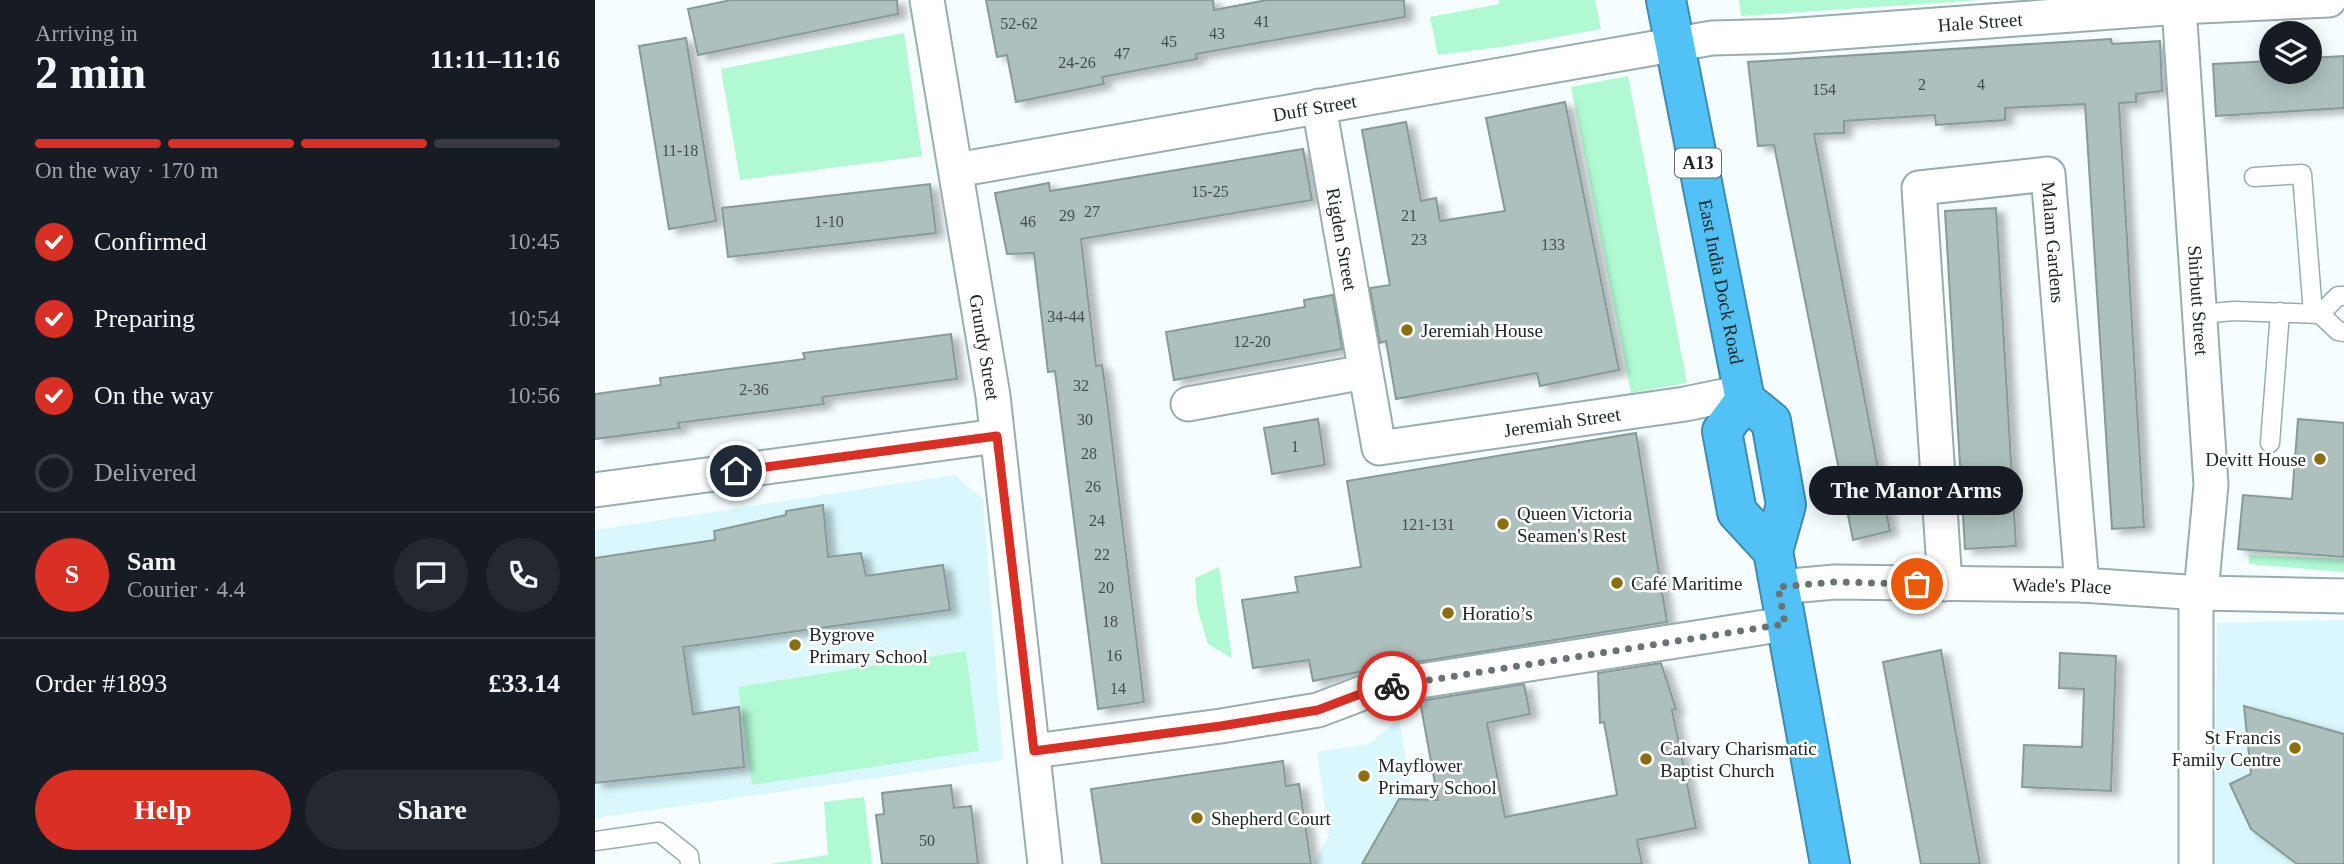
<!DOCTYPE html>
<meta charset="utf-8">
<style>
:root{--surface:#171b24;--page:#242831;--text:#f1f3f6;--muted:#9ea1a6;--line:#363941;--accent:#d93025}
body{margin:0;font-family:Georgia,serif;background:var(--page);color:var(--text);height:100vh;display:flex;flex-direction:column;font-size:26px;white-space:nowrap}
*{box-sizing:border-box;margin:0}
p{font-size:23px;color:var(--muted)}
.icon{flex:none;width:38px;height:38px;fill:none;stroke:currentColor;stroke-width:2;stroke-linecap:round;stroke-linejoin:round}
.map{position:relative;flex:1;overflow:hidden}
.details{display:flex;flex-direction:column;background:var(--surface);width:595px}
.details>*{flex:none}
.fabs{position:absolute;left:1664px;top:21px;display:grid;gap:14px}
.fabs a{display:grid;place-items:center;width:63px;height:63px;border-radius:50%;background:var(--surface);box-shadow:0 4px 18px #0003;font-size:35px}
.pin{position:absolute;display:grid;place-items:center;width:60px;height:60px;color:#fff;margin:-30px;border:4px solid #fff;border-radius:50%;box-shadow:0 2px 7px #0007}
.courier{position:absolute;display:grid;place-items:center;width:70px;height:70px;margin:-35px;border:5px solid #d93025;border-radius:50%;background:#fff;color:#222;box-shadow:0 2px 9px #0007}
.bubble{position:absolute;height:49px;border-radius:24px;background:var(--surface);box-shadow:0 4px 18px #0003;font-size:23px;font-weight:800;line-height:49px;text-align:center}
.head em{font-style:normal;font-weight:800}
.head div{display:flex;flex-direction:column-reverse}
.head{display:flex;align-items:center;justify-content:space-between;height:119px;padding:0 35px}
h1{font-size:46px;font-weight:800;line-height:52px}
.bar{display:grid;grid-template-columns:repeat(4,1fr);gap:10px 7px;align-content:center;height:84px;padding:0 35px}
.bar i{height:9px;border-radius:5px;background:var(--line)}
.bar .selected{background:var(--accent)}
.bar p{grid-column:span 4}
.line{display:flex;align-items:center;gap:18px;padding:0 35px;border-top:2px solid var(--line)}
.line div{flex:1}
.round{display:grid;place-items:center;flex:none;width:74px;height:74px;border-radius:37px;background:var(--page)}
ol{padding:0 35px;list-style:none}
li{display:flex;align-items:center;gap:21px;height:77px}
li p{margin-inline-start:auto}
li .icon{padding:7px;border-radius:50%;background:var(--accent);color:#fff;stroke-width:4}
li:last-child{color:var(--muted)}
li i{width:38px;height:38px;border:4px solid var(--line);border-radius:50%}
.action{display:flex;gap:14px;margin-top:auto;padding:14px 35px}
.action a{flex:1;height:80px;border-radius:42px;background:var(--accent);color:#fff;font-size:28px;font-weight:800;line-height:80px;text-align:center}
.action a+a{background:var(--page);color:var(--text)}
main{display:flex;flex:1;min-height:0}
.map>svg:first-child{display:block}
</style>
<main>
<section class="details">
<div class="head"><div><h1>2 min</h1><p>Arriving in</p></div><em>11:11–11:16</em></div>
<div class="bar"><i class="selected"></i><i class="selected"></i><i class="selected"></i><i></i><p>On the way · 170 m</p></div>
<ol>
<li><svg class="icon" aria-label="check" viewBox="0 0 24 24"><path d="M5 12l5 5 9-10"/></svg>Confirmed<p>10:45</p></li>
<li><svg class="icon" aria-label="check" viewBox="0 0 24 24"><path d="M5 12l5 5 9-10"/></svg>Preparing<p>10:54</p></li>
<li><svg class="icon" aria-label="check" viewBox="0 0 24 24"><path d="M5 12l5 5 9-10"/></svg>On the way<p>10:56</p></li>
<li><i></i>Delivered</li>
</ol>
<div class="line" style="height:126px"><b class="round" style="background:var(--accent);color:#fff">S</b><div><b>Sam</b><p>Courier · 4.4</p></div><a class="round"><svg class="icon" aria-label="chat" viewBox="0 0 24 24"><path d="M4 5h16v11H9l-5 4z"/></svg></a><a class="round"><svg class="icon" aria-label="phone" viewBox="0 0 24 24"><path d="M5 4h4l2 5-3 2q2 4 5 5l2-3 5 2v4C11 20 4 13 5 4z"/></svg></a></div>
<div class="line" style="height:91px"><div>Order #1893</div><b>£33.14</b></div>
<div class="action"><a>Help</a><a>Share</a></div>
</section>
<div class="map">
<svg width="1749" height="864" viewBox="0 0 1749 864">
<defs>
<filter id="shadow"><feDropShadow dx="8" dy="4.5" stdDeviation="3.5" flood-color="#0004"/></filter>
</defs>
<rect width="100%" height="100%" fill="#f5fdfe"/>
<g fill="#d9f7fc">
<path d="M359 475 388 499 408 760 0 818V530Z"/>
<path d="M1749 620V864H1619L1622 623Z"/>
<path d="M804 719 829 864H718L734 835 722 752 774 744Z"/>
</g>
<g fill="#b0f9d3">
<path d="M904 0H1000L1006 29 912 46 843 55 835 17 904 4Z"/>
<path d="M1144 0H1387L1146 16Z"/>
<path d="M309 33 327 156 145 180 126 69Z"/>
<path d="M1033 76 1092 383 1036 393 976 87Z"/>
<path d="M1654 555 1749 559V572L1654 564Z"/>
<path d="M624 567 637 658 613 644 602 607 600 578Z"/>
<path d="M371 651 384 751 157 785 143 687Z"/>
<path d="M269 797 277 864H175L233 855 229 802Z"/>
</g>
<g fill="#adc0bd" stroke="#879a97" stroke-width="2" filter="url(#shadow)">
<path d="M136 0H302L303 14 103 55 93 9Z"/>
<path d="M391 0H618L619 10 672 0H809L810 17 601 54 602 59 507 77 509 84 421 102 412 55 402 57Z"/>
<path d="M91 38 121 221 74 229 44 46Z"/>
<path d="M1516 39 1517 44 1565 41 1567 91 1541 94V102L1524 103 1549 527 1517 529 1490 104 1410 108V120L1341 125 1340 115 1249 121V133L1219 134 1295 531 1258 540 1179 145 1163 146 1153 62Z"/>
<path d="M1749 56V108L1621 116 1618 64 1676 61V72H1715V58Z"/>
<path d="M970 102 1024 370 945 386 942 373 801 399 791 341 785 343 775 288 795 285 767 130 811 122 826 201 841 198 845 221 910 211 891 118Z"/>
<path d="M708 149 717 200 486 239 501 366 507 365 512 400 549 702 503 709 460 371 453 372 439 253 412 254 400 193 454 183 455 191Z"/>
<path d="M335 184 341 233 133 257 127 208Z"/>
<path d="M1401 208 1421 546 1370 549 1350 211Z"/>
<path d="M738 295 747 349 579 380 571 332 710 307 709 300Z"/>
<path d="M356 334 362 379 227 397 229 404 83 423 85 428 0 439V394L66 385 65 378 210 359 208 353Z"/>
<path d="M723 419 730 465 677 474 669 428Z"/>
<path d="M1703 419 1749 423V557L1643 549 1648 495 1697 499Z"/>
<path d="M1041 433 1072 622 778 669 718 681 714 660 658 668 647 600 703 592 700 577 766 567 752 481Z"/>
<path d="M228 505 233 557 266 553 271 576 348 565 355 610 88 647 98 714 144 707 149 767 0 783V558L120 540 119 531 191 515V511Z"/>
<path d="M1346 650 1367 767 1385 864H1326L1288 662Z"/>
<path d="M1465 653 1521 656 1516 791 1427 787 1429 745 1487 747 1489 689 1464 688Z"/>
<path d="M1066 663 1081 709 1077 710 1101 828 1042 840 1047 864H767L804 799 843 800 825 701 929 684 935 714 892 723 910 817 1022 795 1009 722 1005 723 1003 673Z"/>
<path d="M1649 706 1749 734V864H1702L1656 829 1635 784 1656 774Z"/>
<path d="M688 761 691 786 704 784 716 864H507L496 789Z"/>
<path d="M356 785 359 808 376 806 383 864H287L281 815 289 814 287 793Z"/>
</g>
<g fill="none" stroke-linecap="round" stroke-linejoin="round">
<g stroke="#99adb0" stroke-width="21">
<g id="lane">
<path d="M1659 177 1707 174 1718 313"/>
<path d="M1606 314 1639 311 1725 314 1743 331 1749 332"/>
<path d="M1725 314 1743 296H1749"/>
<path d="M1675 443 1685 312"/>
<path d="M0 841 64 832 94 856 95 864"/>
</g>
</g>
<g stroke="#99adb0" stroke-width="37">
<g id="street">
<path id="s1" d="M332 0 398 396 450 864"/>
<path id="s2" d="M1584 7 1616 485 1606 593"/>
<path id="s3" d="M724 106 784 448 1090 404 1148 392"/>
<path id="s4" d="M361 170 1117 38 1191 36 1584 7 1734 0"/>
<path d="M593 404 770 372"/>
<path d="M0 490 402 436"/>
<path id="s5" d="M1350 584 1324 188 1453 174 1487 585"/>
<path id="s6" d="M1183 587 1240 582 1487 585 1606 593 1749 596"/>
<path d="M1601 592V864"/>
<path d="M439 751 626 726 723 710 781 688 1190 624"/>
</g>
</g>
<g stroke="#408bad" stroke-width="42">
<g id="highway">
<path id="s7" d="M1071 0 1150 400 1176 421 1191 505 1178 551 1235 864"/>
<path d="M1150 400 1127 431 1142 512 1178 551"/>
</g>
</g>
<use href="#lane" stroke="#fff" stroke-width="18"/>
<use href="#street" stroke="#fff" stroke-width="33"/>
<use href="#highway" stroke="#52c1f5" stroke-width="38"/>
</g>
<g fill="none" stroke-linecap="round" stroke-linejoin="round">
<path stroke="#6b7273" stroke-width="7" stroke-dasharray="0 12.6" d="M797 686 1190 624 1183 587 1240 582 1322 584"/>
<path stroke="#d93025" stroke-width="9" d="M141 471 402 436 439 751 626 726 723 710 781 688 797 686"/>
</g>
<g fill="#8a6f11" stroke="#fff" stroke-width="2.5">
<circle cx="812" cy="330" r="7"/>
<circle cx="1725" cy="459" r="7"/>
<circle cx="908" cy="524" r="7"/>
<circle cx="1022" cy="583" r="7"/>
<circle cx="853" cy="613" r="7"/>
<circle cx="200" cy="645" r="7"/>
<circle cx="1700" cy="748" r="7"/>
<circle cx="1051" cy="759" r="7"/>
<circle cx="769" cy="776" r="7"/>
<circle cx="602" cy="818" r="7"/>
</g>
<g text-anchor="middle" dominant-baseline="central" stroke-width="5" stroke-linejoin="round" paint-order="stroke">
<g font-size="16" fill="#434d4d">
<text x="667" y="21">41</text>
<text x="424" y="23">52-62</text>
<text x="622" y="33">43</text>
<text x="574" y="41">45</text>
<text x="527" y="53">47</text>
<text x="482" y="62">24-26</text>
<text x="1327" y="84">2</text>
<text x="1386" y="84">4</text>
<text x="1229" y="89">154</text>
<text x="85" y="150">11-18</text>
<text x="615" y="191">15-25</text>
<text x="497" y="211">27</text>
<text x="472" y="215">29</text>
<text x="814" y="215">21</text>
<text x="234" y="221">1-10</text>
<text x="433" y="221">46</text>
<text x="824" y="239">23</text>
<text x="958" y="244">133</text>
<text x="471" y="316">34-44</text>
<text x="657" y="341">12-20</text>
<text x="486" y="385">32</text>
<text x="159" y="389">2-36</text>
<text x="490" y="419">30</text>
<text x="700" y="446">1</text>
<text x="494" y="453">28</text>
<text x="498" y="486">26</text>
<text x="502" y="520">24</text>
<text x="833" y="524">121-131</text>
<text x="507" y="554">22</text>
<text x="511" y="587">20</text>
<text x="515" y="621">18</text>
<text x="519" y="655">16</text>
<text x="523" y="688">14</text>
<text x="332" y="840">50</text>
</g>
<rect fill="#fff" stroke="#636868" stroke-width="2" x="1080" y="148.5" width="46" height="29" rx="5"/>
<g font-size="18" font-weight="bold" fill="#202728">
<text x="1103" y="163">A13</text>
</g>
<g font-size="19" fill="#202728" stroke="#fff">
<text stroke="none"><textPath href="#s4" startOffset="1036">Hale Street</textPath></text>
<text stroke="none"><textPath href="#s4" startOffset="364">Duff Street</textPath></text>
<text stroke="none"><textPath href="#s3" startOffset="135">Rigden Street</textPath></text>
<text stroke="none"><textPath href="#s5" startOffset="595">Malam Gardens</textPath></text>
<text stroke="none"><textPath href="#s7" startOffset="287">East India Dock Road</textPath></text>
<text stroke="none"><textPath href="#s2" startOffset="294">Shirbutt Street</textPath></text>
<text stroke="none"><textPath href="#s1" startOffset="352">Grundy Street</textPath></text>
<text stroke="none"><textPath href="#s3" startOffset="532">Jeremiah Street</textPath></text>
<text stroke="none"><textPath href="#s6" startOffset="284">Wade's Place</textPath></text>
</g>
<g font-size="19" fill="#202728" stroke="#fff" text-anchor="start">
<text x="826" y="330">Jeremiah House</text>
<text x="1711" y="459" text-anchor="end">Devitt House</text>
<text x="922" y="513">Queen Victoria<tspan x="922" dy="22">Seamen's Rest</tspan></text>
<text x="1036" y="583">Café Maritime</text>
<text x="867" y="613">Horatio’s</text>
<text x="214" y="634">Bygrove<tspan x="214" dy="22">Primary School</tspan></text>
<text x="1686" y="737" text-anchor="end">St Francis<tspan x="1686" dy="22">Family Centre</tspan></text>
<text x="1065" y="748">Calvary Charismatic<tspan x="1065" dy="22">Baptist Church</tspan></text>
<text x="783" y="765">Mayflower<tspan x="783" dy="22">Primary School</tspan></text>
<text x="616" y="818">Shepherd Court</text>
</g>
</g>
</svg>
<div class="fabs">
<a><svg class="icon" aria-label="layers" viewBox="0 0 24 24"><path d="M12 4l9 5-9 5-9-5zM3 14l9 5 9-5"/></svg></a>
</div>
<div class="pin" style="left:1322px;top:584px;background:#ea580c"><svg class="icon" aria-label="bag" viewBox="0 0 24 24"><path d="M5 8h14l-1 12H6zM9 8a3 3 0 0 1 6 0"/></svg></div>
<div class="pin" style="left:141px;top:471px;background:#1f2937"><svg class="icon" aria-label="home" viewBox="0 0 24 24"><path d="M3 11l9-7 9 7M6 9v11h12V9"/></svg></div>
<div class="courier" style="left:797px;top:686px"><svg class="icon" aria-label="bike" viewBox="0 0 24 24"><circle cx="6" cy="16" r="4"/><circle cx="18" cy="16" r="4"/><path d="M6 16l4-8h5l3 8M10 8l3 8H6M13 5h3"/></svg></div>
<div class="bubble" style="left:1214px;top:466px;width:214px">The Manor Arms</div>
</div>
</main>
